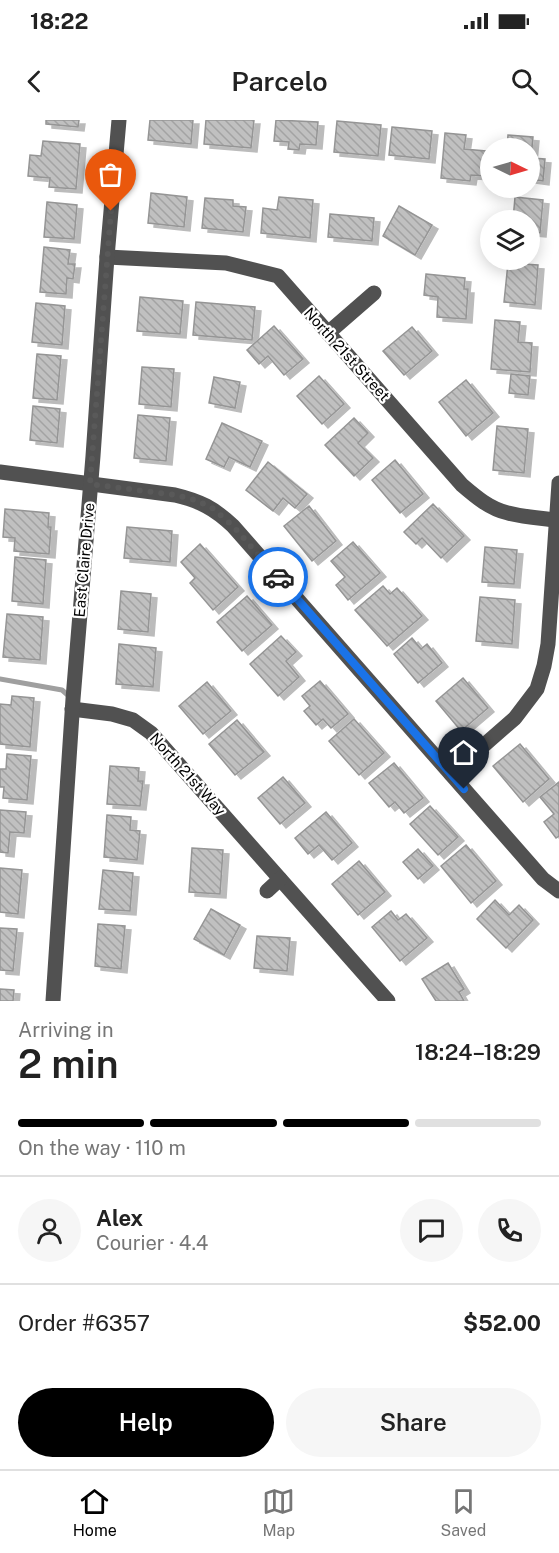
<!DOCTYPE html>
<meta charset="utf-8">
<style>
:root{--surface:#fff;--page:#f6f6f6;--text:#222;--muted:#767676;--line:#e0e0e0;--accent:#000}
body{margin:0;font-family:"Public Sans",sans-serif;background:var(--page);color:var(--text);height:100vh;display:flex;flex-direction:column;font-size:22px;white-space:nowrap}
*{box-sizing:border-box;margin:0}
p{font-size:20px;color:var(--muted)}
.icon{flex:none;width:33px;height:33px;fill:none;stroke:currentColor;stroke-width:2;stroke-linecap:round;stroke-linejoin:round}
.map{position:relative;height:881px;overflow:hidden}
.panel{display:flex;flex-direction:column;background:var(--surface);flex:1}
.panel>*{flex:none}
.needle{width:39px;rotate:95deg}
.buttons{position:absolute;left:480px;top:18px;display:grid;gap:12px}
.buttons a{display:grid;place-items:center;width:60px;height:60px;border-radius:50%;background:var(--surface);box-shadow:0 3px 15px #0003;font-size:30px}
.pin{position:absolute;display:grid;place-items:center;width:51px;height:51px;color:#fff;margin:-62px -26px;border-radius:50% 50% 50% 0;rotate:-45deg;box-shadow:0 0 6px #0007}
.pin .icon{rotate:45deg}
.courier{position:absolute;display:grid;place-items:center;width:60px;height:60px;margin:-30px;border:4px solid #1a73e8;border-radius:50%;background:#fff;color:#222;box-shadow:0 2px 8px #0007}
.summary em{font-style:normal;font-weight:600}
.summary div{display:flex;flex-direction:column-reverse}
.summary{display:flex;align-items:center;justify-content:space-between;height:102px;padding:0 18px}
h1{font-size:39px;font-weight:600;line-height:45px}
.bar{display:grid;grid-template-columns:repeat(4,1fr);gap:9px 6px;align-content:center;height:72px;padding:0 18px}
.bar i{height:8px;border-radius:4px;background:var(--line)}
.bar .selected{background:var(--accent)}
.bar p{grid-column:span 4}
.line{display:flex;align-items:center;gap:15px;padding:0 18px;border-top:2px solid var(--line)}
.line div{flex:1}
.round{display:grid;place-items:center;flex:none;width:63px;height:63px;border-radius:32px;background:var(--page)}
.button{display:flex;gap:12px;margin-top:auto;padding:12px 18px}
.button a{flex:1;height:69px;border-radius:36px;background:var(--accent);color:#fff;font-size:24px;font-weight:600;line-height:69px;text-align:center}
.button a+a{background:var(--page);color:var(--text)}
.status{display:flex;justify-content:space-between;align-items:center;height:42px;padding:0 30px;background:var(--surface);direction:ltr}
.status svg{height:16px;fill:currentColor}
header{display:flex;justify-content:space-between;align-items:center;height:78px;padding:0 18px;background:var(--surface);font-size:27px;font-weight:600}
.menu{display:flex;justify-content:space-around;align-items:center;height:84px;border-top:2px solid var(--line);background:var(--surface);font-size:16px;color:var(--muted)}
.menu a{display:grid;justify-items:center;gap:3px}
.menu .selected{color:var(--accent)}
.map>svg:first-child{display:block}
</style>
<div class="status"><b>18:22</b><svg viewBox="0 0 49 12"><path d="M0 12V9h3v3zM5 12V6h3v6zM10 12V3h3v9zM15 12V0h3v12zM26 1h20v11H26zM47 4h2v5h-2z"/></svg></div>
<header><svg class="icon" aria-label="back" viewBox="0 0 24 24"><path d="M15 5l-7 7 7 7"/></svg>Parcelo<svg class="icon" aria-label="search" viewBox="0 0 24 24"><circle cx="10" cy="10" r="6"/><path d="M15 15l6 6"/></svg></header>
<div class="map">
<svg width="559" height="881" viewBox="0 0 559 881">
<defs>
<pattern id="building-back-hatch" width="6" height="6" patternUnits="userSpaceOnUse" patternTransform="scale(1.5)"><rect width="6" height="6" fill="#c0c0c0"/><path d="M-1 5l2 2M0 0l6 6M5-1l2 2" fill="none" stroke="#a3a3a3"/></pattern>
<filter id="shadow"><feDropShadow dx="6" dy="4" stdDeviation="0" flood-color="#0004"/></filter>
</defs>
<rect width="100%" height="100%" fill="#fff"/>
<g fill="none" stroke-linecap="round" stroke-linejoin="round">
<path stroke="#9f9f9f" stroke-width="5" d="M0 559 62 570 70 577"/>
</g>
<g fill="url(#building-back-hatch)" stroke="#959595" stroke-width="1.5" filter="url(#shadow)">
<path d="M46 0H79L78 7 46 4Z"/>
<path d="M150 0H193L191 24 148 20Z"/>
<path d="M206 0H254L251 28 204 24Z"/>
<path d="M276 0 318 2 316 25 300 24 299 30 288 29 289 22 274 21Z"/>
<path d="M337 1 381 5 378 36 334 32Z"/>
<path d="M392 7 432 11 429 39 389 35Z"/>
<path d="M445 13 466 15 464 29 486 31 484 56 471 55 470 61 441 58Z"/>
<path d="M508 15 533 17 531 38 545 39 543 61 530 59V28H507Z"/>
<path d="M43 21 80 24 76 69 49 67 50 58 28 56 30 35 41 36Z"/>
<path d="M151 73 187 77 184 107 148 103Z"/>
<path d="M279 77 313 80 310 118 261 113 263 88 277 90Z"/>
<path d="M515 77 543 80 540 113 530 112V100H513Z"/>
<path d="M205 78 233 80V86L246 87 243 112 202 108Z"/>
<path d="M47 82 77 85 74 119 44 117Z"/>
<path d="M399 86 432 105 415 135 383 116Z"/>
<path d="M330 94 374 98 372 121 328 117Z"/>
<path d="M44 127 70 130 68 144H75L73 159 67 158 66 174 40 172Z"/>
<path d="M508 143 538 145 535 185 504 182Z"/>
<path d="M426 154 465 158 464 169H468L466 199 437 197 438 177 424 175Z"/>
<path d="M140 177 183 181 180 214 137 211Z"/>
<path d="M196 182 255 187 252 220 193 215Z"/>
<path d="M36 183 65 186 62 225 32 222Z"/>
<path d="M495 200 520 202 518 222 532 223 530 252 491 249Z"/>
<path d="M274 206 303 239 284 255 268 236 259 244 247 230Z"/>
<path d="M412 207 432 231 404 255 383 231Z"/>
<path d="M37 234 61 236 57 280 33 278Z"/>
<path d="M142 247 174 249 171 287 139 284Z"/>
<path d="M511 254 530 256 528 275 509 273Z"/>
<path d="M319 256 344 284 322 304 297 276Z"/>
<path d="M214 257 240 262 235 288 209 283Z"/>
<path d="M466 260 493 293 466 316 439 282Z"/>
<path d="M33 286 60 289 57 323 30 320Z"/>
<path d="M138 295 170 298 166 341 134 338Z"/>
<path d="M354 298 368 313 358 323 373 338 354 356 325 325Z"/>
<path d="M222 303 262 321 250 347 229 337 224 347 206 339Z"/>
<path d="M497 306 528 309 524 353 493 350Z"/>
<path d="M395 340 423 374 400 393 372 360Z"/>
<path d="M268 342 307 374 295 388 283 378 273 391 246 370Z"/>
<path d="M433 384 464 416 441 438 422 418 416 424 404 412Z"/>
<path d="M309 386 336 421 312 441 284 406Z"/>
<path d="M5 389 49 393 48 407H51L49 434 14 431 15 418 3 417Z"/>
<path d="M127 407 172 411 170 442 124 438Z"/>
<path d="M353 422 380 453 348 480 336 465 345 457 331 441Z"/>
<path d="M200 424 238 467 213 490 190 463 195 458 181 442Z"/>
<path d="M485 427 517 430 514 464 482 462Z"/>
<path d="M15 437 46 440 43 484 12 481Z"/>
<path d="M383 466 390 474 397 468 422 496 387 526 355 490Z"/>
<path d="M121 471 151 474 148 512 118 509Z"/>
<path d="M247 476 272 505 242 531 217 502Z"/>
<path d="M480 477 515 480 512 524 476 521Z"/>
<path d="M7 494 43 497 40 540 3 537Z"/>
<path d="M281 516 296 532 286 541 299 557 278 576 250 544Z"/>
<path d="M412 518 421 529 427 524 442 543 418 563 394 534Z"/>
<path d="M119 524 156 528 153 567 116 564Z"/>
<path d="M463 558 488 588 461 611 436 581Z"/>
<path d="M320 561 348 594 331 608 323 599 316 605 304 591 310 586 302 576Z"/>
<path d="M207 562 231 591 203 614 179 586Z"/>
<path d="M12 576 34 578 30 627 0 624V584L11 585Z"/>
<path d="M354 599 384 633 359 655 329 621Z"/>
<path d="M237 600 264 632 235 655 209 624Z"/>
<path d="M520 624 549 659 523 682 493 646Z"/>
<path d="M7 634 31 636 27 680 3 678 4 667H0V649H6Z"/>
<path d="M394 643 423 678 404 693 395 682 389 687 369 663Z"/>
<path d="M110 646 139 648 138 661H143L140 686 107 684Z"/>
<path d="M283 657 305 683 280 704 258 678Z"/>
<path d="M559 662V716L556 718 544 702 554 694 540 677Z"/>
<path d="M430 686 458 717 438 735 410 704Z"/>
<path d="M0 690 26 692 24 713 10 712 8 733 0 732Z"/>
<path d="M326 692 352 723 332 740 319 725 308 734 295 718Z"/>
<path d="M107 695 131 697 130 710 140 711 137 740 104 737Z"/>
<path d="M466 725 496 761 471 783 441 746Z"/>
<path d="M192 728 223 730 220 774 189 772Z"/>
<path d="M418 729 433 746 418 759 403 742Z"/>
<path d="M359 741 385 772 358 795 332 764Z"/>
<path d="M0 748 22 750 18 794 0 792Z"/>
<path d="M103 750 133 753 130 791 99 789Z"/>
<path d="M495 780 509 795 519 785 533 800 506 828 477 799Z"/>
<path d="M211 789 240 805 224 835 194 819Z"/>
<path d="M391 791 398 800 406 794 427 818 400 841 372 807Z"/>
<path d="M98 804 125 806 121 849 95 846Z"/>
<path d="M0 808 17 809 13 851 0 850Z"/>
<path d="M257 816 290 818 287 851 254 848Z"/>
<path d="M448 843 464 869 459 872 464 881H436L422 859Z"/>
<path d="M0 869 14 870 13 881H0Z"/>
</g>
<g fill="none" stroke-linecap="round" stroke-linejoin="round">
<g stroke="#515151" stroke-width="15">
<path d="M107 137 226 143 278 156 462 365C476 377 490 389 508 393 523 397 541 398 556 400"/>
<path d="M328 213 374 173"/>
<path d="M0 352 175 375C200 381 214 388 233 406L543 759 559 771"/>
<path d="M72 589 112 594 133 600 151 613 388 881"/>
<path d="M451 654 515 598 537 569 544 546 548 524 559 363"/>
<path d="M267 771 280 759"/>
<path d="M53 881 73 579 93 336 107 137 119 0"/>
</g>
</g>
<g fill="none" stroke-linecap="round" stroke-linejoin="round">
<path stroke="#595959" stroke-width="6" stroke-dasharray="0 10.8" d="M111 91 90 364 175 375 192 379 211 387 233 406 278 457"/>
<path stroke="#1a73e8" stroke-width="8" d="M278 457 464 669"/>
</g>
<g text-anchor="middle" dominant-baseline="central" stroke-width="4.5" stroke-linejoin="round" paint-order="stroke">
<g font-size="15" fill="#000" stroke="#fff">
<text transform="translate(347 234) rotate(48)">North 21st Street</text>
<text transform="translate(84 440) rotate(-85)">East Claire Drive</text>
<text transform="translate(188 654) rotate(48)">North 21st Way</text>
</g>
</g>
</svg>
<div class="buttons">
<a><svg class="needle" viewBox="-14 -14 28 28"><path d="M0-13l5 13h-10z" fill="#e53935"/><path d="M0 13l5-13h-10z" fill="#767676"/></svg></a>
<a><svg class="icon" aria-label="layers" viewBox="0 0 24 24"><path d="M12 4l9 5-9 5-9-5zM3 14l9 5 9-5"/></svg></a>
</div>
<div class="pin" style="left:111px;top:91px;background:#ea580c"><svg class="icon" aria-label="bag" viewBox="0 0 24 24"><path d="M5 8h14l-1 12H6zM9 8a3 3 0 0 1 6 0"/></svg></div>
<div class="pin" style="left:464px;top:669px;background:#1f2937"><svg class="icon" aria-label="home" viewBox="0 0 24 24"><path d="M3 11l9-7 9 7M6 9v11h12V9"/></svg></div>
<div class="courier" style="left:278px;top:457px"><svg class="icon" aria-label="car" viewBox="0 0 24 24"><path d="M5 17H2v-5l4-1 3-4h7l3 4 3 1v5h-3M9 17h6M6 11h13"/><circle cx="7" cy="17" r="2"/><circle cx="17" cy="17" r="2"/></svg></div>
</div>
<section class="panel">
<div class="summary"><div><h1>2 min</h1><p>Arriving in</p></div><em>18:24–18:29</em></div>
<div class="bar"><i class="selected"></i><i class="selected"></i><i class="selected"></i><i></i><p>On the way · 110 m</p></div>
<div class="line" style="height:108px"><a class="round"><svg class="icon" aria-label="person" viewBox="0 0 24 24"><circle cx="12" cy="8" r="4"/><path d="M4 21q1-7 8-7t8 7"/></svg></a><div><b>Alex</b><p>Courier · 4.4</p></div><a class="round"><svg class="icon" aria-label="chat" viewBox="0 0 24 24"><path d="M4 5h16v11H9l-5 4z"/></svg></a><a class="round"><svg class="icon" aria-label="phone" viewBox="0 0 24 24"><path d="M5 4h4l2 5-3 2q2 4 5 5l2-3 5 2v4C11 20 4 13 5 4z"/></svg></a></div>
<div class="line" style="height:78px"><div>Order #6357</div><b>$52.00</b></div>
<div class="button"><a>Help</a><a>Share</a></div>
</section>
<nav class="menu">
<a class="selected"><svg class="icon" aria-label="home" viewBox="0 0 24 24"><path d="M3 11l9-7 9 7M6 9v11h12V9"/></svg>Home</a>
<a><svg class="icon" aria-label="map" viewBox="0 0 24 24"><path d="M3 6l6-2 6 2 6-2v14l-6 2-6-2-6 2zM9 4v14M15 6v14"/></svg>Map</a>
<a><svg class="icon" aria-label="saved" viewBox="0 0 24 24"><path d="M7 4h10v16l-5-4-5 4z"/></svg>Saved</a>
</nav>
